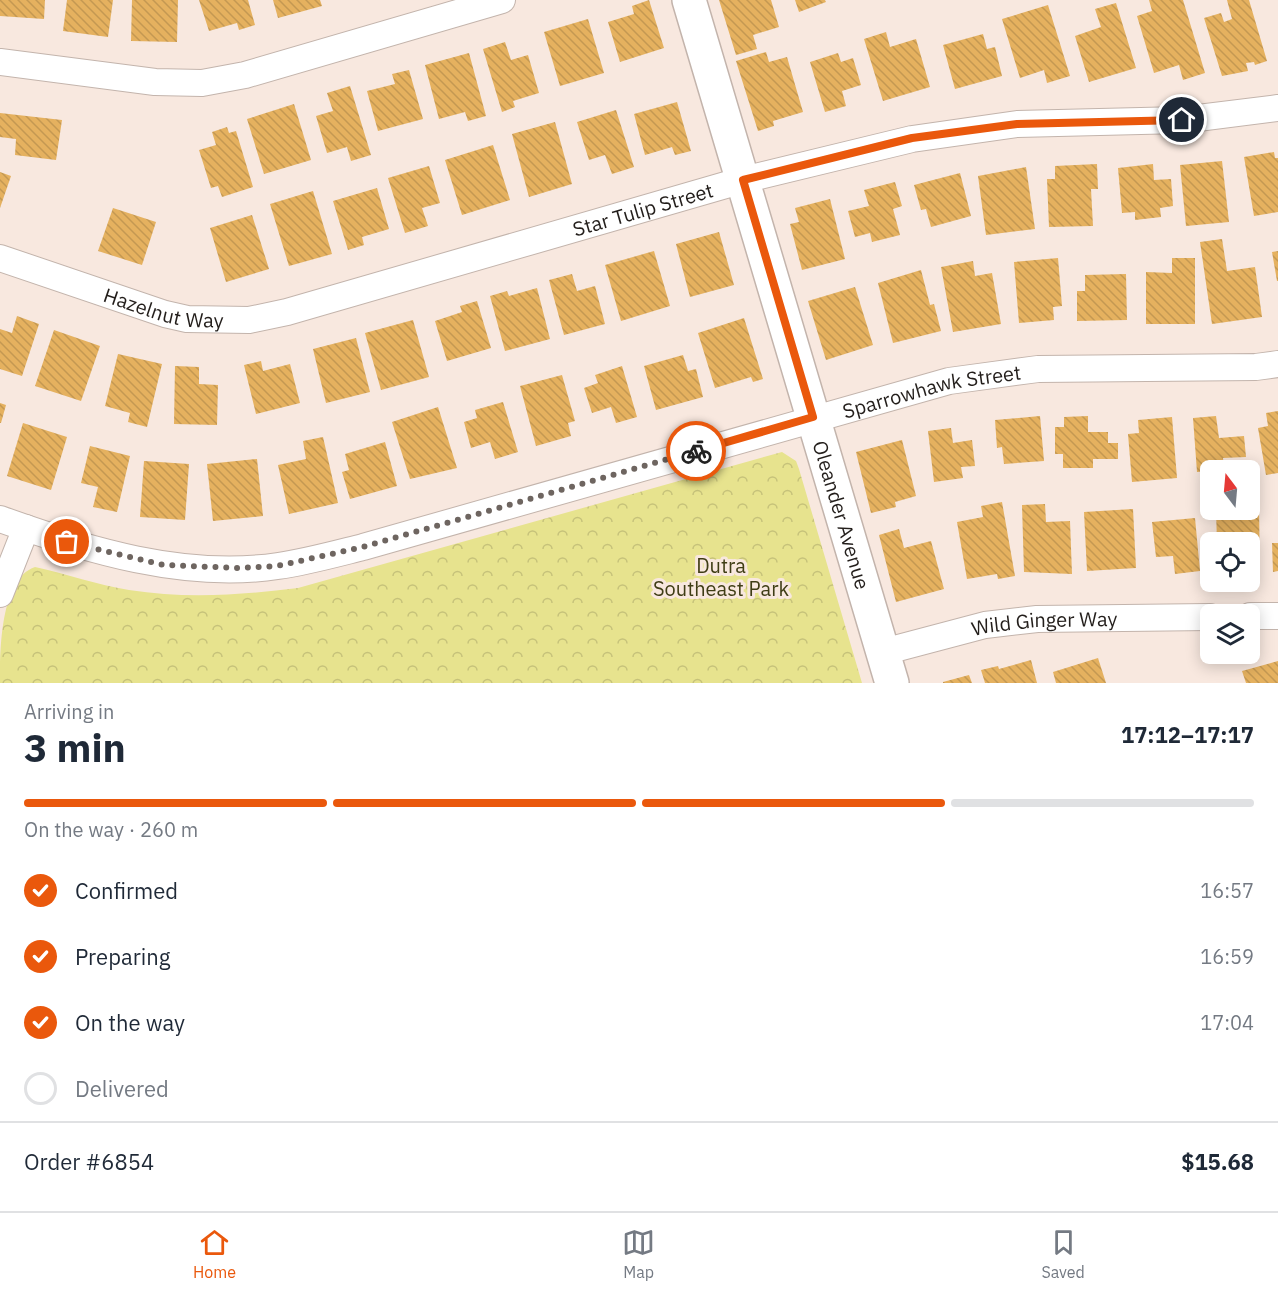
<!DOCTYPE html>
<meta charset="utf-8">
<style>
:root{--surface:#fff;--page:#f6f6f7;--text:#1f2937;--muted:#747a83;--line:#e0e1e3;--accent:#ea580c}
body{margin:0;font-family:"IBM Plex Sans",sans-serif;background:var(--page);color:var(--text);height:100vh;display:flex;flex-direction:column;font-size:22px;white-space:nowrap}
*{box-sizing:border-box;margin:0}
p{font-size:20px;color:var(--muted)}
.icon{flex:none;width:33px;height:33px;fill:none;stroke:currentColor;stroke-width:2;stroke-linecap:round;stroke-linejoin:round}
.map{position:relative;height:683px;overflow:hidden}
.side{display:flex;flex-direction:column;background:var(--surface);flex:1}
.side>*{flex:none}
.needle{width:39px;rotate:344deg}
.fabs{position:absolute;left:1200px;top:460px;display:grid;gap:12px}
.fabs a{display:grid;place-items:center;width:60px;height:60px;border-radius:9px;background:var(--surface);box-shadow:0 3px 15px #0003;font-size:30px}
.pin{position:absolute;display:grid;place-items:center;width:51px;height:51px;color:#fff;margin:-26px;border:3px solid #fff;border-radius:50%;box-shadow:0 2px 6px #0007}
.courier{position:absolute;display:grid;place-items:center;width:60px;height:60px;margin:-30px;border:4px solid #ea580c;border-radius:50%;background:#fff;color:#222;box-shadow:0 2px 8px #0007}
.headline em{font-style:normal;font-weight:700}
.headline div{display:flex;flex-direction:column-reverse}
.headline{display:flex;align-items:center;justify-content:space-between;height:102px;padding:0 24px}
h1{font-size:39px;font-weight:700;line-height:45px}
.bar{display:grid;grid-template-columns:repeat(4,1fr);gap:9px 6px;align-content:center;height:72px;padding:0 24px}
.bar i{height:8px;border-radius:4px;background:var(--line)}
.bar .selected{background:var(--accent)}
.bar p{grid-column:span 4}
.line{display:flex;align-items:center;gap:15px;padding:0 24px;border-top:2px solid var(--line)}
.line div{flex:1}
ol{padding:0 24px;list-style:none}
li{display:flex;align-items:center;gap:18px;height:66px}
li p{margin-inline-start:auto}
li .icon{padding:6px;border-radius:50%;background:var(--accent);color:#fff;stroke-width:4}
li:last-child{color:var(--muted)}
li i{width:33px;height:33px;border:3px solid var(--line);border-radius:50%}
.tab-bar{display:flex;justify-content:space-around;align-items:center;height:84px;border-top:2px solid var(--line);background:var(--surface);font-size:16px;color:var(--muted)}
.tab-bar a{display:grid;justify-items:center;gap:3px}
.tab-bar .selected{color:var(--accent)}
.map>svg:first-child{display:block}
</style>
<div class="map">
<svg width="1278" height="683" viewBox="0 0 1278 683">
<defs>
<pattern id="park-crowns" width="20" height="18" patternUnits="userSpaceOnUse" patternTransform="scale(1.5)"><rect width="20" height="18" fill="#e7e38e"/><path d="M2 6a3 3 0 1 1 6 0M12 15a3 3 0 1 1 6 0" fill="none" stroke="#c6c27a"/></pattern>
<pattern id="building-back-hatch" width="6" height="6" patternUnits="userSpaceOnUse" patternTransform="scale(1.5)"><rect width="6" height="6" fill="#e5b15f"/><path d="M-1 5l2 2M0 0l6 6M5-1l2 2" fill="none" stroke="#c49852"/></pattern>
</defs>
<rect width="100%" height="100%" fill="#f8e8df"/>
<path fill="url(#park-crowns)" d="M782 452 796 461 799 469 862 683H0C0 651 0 579 35 567 67 574 97 585 129 590 186 599 242 595 298 588Z"/>
<g fill="url(#building-back-hatch)">
<path d="M0 0H45L44 19 0 16Z"/>
<path d="M67 0H113L108 37 63 31Z"/>
<path d="M132 0H178L177 42 131 41Z"/>
<path d="M199 0H248L255 25 239 30 237 23 209 31Z"/>
<path d="M273 0H320L322 6 278 18Z"/>
<path d="M649 0 664 48 620 62 608 22 634 14 632 6Z"/>
<path d="M719 0H771L779 27 753 35 757 49 736 55Z"/>
<path d="M795 0H825L826 2 799 12Z"/>
<path d="M1149 0H1183L1205 73 1183 80 1179 65 1154 73 1137 16 1152 11Z"/>
<path d="M1227 0H1249L1267 61 1255 65 1254 62 1246 63 1248 71 1222 76 1204 18 1221 13 1224 22 1232 19Z"/>
<path d="M1116 3 1136 68 1089 82 1075 36 1101 27 1095 9Z"/>
<path d="M1048 5 1070 76 1047 83 1044 70 1020 78 1002 19Z"/>
<path d="M588 19 604 73 560 86 544 32Z"/>
<path d="M886 32 890 47 916 39 930 87 883 101 864 39Z"/>
<path d="M983 34 987 49 995 47 1002 76 955 89 943 45Z"/>
<path d="M505 42 511 60 528 55 539 93 513 101 515 107 502 112 483 49Z"/>
<path d="M766 52 769 62 787 57 803 112 773 121 774 126 758 131 736 61Z"/>
<path d="M469 53 486 116 468 121 465 112 439 119 425 65Z"/>
<path d="M838 53 841 62 853 58 861 85 842 91 846 106 825 112 810 62Z"/>
<path d="M409 70 423 119 378 131 367 91 395 84 392 74Z"/>
<path d="M350 86 371 155 351 161 347 147 327 153 316 116 333 111 327 93Z"/>
<path d="M677 102 691 151 675 155 672 147 645 155 634 114Z"/>
<path d="M294 104 311 160 264 174 247 119Z"/>
<path d="M616 110 634 167 612 174 605 155 589 160 577 122Z"/>
<path d="M0 113 62 120 56 160 15 155 16 139 0 137Z"/>
<path d="M555 122 572 184 529 197 512 134Z"/>
<path d="M227 127 229 133 236 131 253 187 222 197 218 186 211 188 199 150 216 145 212 132Z"/>
<path d="M493 145 510 200 462 215 445 160Z"/>
<path d="M1274 152 1275 158H1278V212L1254 216 1244 157Z"/>
<path d="M1222 161 1229 222 1186 226 1180 165Z"/>
<path d="M1097 164 1098 189H1091L1093 226 1049 227 1047 179H1055V166Z"/>
<path d="M1153 164 1154 180 1171 179 1173 206 1160 208 1161 217 1135 220V212L1122 213 1118 168Z"/>
<path d="M429 166 440 203 422 208 428 226 405 233 388 178Z"/>
<path d="M1026 167 1035 229 986 235 978 176Z"/>
<path d="M0 172 11 176 0 208Z"/>
<path d="M960 173 971 216 931 227 926 209 921 210 914 185Z"/>
<path d="M895 182 902 206 893 209 900 235 872 242 870 233 855 237 848 211 869 206 864 190Z"/>
<path d="M377 188 389 229 362 237 364 245 348 250 333 201Z"/>
<path d="M313 191 332 254 289 266 270 204Z"/>
<path d="M830 199 845 259 802 270 790 224 799 222 795 208Z"/>
<path d="M113 208 156 222 142 265 98 251Z"/>
<path d="M252 215 269 269 226 282 210 228Z"/>
<path d="M719 232 734 285 690 297 676 244Z"/>
<path d="M1222 239 1227 271 1255 267 1262 317 1212 324 1200 242Z"/>
<path d="M654 251 670 306 621 321 605 265Z"/>
<path d="M1278 251V281H1277L1272 252Z"/>
<path d="M1058 258 1062 306 1053 307 1054 320 1019 323 1014 262Z"/>
<path d="M1172 258H1195V324H1146V272L1172 273Z"/>
<path d="M973 261 975 276 992 273 1001 324 953 332 941 267Z"/>
<path d="M921 270 930 305 934 304 941 331 893 343 878 283Z"/>
<path d="M572 274 577 291 595 286 605 324 564 335 549 280Z"/>
<path d="M1126 274 1127 320 1077 321V291H1085V275Z"/>
<path d="M855 287 873 345 826 360 808 301Z"/>
<path d="M537 288 550 339 505 351 490 296 507 291 509 296Z"/>
<path d="M477 301 491 348 447 361 435 321 462 312 460 306Z"/>
<path d="M17 316 39 324 22 376 0 369V329L12 333Z"/>
<path d="M744 318 763 379 753 382 751 377 715 388 698 333Z"/>
<path d="M413 320 429 377 381 390 365 333Z"/>
<path d="M54 330 100 346 81 401 35 386Z"/>
<path d="M356 338 370 392 326 403 313 349Z"/>
<path d="M118 354 162 364 147 427 128 422 130 413 105 406Z"/>
<path d="M683 355 688 371 696 369 703 397 656 410 644 366Z"/>
<path d="M261 361 263 371 290 364 300 403 256 414 244 365Z"/>
<path d="M175 366 199 367V384L218 385 217 425 174 424Z"/>
<path d="M622 366 637 417 616 423 611 407 592 413 584 388 598 383 595 375Z"/>
<path d="M562 375 575 421 568 423 571 436 536 446 520 386Z"/>
<path d="M503 402 518 452 495 459 490 442 471 448 464 422 477 418 475 410Z"/>
<path d="M0 403 6 405 1 423H0Z"/>
<path d="M438 407 457 468 410 479 392 422Z"/>
<path d="M1278 411V473L1266 475 1258 428 1268 426 1266 413Z"/>
<path d="M1040 416 1044 461 1004 464 1002 447 997 448 995 420Z"/>
<path d="M1088 416V432H1108V443H1118V459H1093V468H1063V454H1055V427H1064V417Z"/>
<path d="M1216 416 1219 438 1244 436 1246 457 1223 458 1224 470 1197 472 1193 418Z"/>
<path d="M1172 417 1177 478 1132 482 1128 434 1139 433 1138 420Z"/>
<path d="M23 423 67 437 51 490 7 476Z"/>
<path d="M951 428 953 443 972 440 975 466 961 467 963 478 934 482 928 431Z"/>
<path d="M323 437 338 503 289 514 278 465 306 459 303 441Z"/>
<path d="M902 440 916 496 895 502 896 507 871 513 856 452Z"/>
<path d="M385 442 397 486 350 499 342 472 349 470 345 454Z"/>
<path d="M90 446 130 456 117 512 93 507 98 487 81 483Z"/>
<path d="M257 459 263 516 213 521 207 464Z"/>
<path d="M144 461 189 464 185 520 140 517Z"/>
<path d="M1002 502 1015 576 998 579 997 574 967 579 957 522 983 517 981 506Z"/>
<path d="M1045 504 1046 522 1070 521 1072 574 1024 572 1022 505Z"/>
<path d="M1133 509 1136 568 1087 571 1084 512Z"/>
<path d="M1259 509 1260 570 1250 571V543H1217L1216 510Z"/>
<path d="M1195 518 1200 571 1175 574 1173 556 1156 557 1152 522Z"/>
<path d="M899 529 904 548 931 541 944 589 896 602 879 535Z"/>
<path d="M1272 543H1278V571L1273 572Z"/>
<path d="M1098 658 1106 683H1056L1053 672Z"/>
<path d="M1031 660 1037 683H985L981 670 998 666 999 669Z"/>
<path d="M1278 661V683H1246L1242 671Z"/>
<path d="M969 675 972 683H943V682Z"/>
</g>
<g fill="none" stroke-linecap="round" stroke-linejoin="round">
<g stroke="#c3b4ac" stroke-width="28">
<g id="street">
<path d="M0 62 155 82 202 83 245 75 502 0"/>
<path id="s1" d="M0 258 165 314 187 319 249 320 287 312 743 180 912 139 1017 124 1182 120 1278 108"/>
<path id="s2" d="M0 519C86 550 185 580 278 566 306 562 335 554 363 547L949 381 1038 369 1256 367 1278 364"/>
<path d="M0 594 26 528"/>
<path d="M1250 616H1278"/>
<path id="s3" d="M883 652 985 625 1037 619 1210 617"/>
</g>
</g>
<g stroke="#c3b4ac" stroke-width="36">
<g id="secondary">
<path id="s4" d="M689 0 892 683"/>
</g>
</g>
<use href="#street" stroke="#fff" stroke-width="26"/>
<use href="#secondary" stroke="#fff" stroke-width="33"/>
</g>
<g fill="none" stroke-linecap="round" stroke-linejoin="round">
<path stroke="#6e6560" stroke-width="6" stroke-dasharray="0 10.8" d="M67 542 164 565 238 568 277 566 363 547 696 451"/>
<path stroke="#ea580c" stroke-width="8" d="M696 451 813 417 743 180 912 138 1017 124 1182 120"/>
</g>
<g text-anchor="middle" dominant-baseline="central" stroke-width="6" stroke-linejoin="round" paint-order="stroke">
<g font-size="20" fill="#231e1b" stroke="#f8e8df">
<text stroke="none"><textPath href="#s1" startOffset="668">Star Tulip Street</textPath></text>
<text stroke="none"><textPath href="#s1" startOffset="172">Hazelnut Way</textPath></text>
<text stroke="none"><textPath href="#s2" startOffset="962">Sparrowhawk Street</textPath></text>
<text stroke="none"><textPath href="#s4" startOffset="537">Oleander Avenue</textPath></text>
<text stroke="none"><textPath href="#s3" startOffset="165">Wild Ginger Way</textPath></text>
</g>
<g font-size="20" fill="#3f3d15" stroke="#f8e8df">
<text x="721" y="565">Dutra<tspan x="721" dy="23">Southeast Park</tspan></text>
</g>
</g>
</svg>
<div class="fabs">
<a><svg class="needle" viewBox="-14 -14 28 28"><path d="M0-13l5 13h-10z" fill="#e53935"/><path d="M0 13l5-13h-10z" fill="#747a83"/></svg></a>
<a><svg class="icon" aria-label="locate" viewBox="0 0 24 24"><circle cx="12" cy="12" r="6"/><path d="M12 2v4M12 18v4M2 12h4M18 12h4"/></svg></a>
<a><svg class="icon" aria-label="layers" viewBox="0 0 24 24"><path d="M12 4l9 5-9 5-9-5zM3 14l9 5 9-5"/></svg></a>
</div>
<div class="pin" style="left:67px;top:542px;background:#ea580c"><svg class="icon" aria-label="bag" viewBox="0 0 24 24"><path d="M5 8h14l-1 12H6zM9 8a3 3 0 0 1 6 0"/></svg></div>
<div class="pin" style="left:1182px;top:120px;background:#1f2937"><svg class="icon" aria-label="home" viewBox="0 0 24 24"><path d="M3 11l9-7 9 7M6 9v11h12V9"/></svg></div>
<div class="courier" style="left:696px;top:451px"><svg class="icon" aria-label="bike" viewBox="0 0 24 24"><circle cx="6" cy="16" r="4"/><circle cx="18" cy="16" r="4"/><path d="M6 16l4-8h5l3 8M10 8l3 8H6M13 5h3"/></svg></div>
</div>
<section class="side">
<div class="headline"><div><h1>3 min</h1><p>Arriving in</p></div><em>17:12–17:17</em></div>
<div class="bar"><i class="selected"></i><i class="selected"></i><i class="selected"></i><i></i><p>On the way · 260 m</p></div>
<ol>
<li><svg class="icon" aria-label="check" viewBox="0 0 24 24"><path d="M5 12l5 5 9-10"/></svg>Confirmed<p>16:57</p></li>
<li><svg class="icon" aria-label="check" viewBox="0 0 24 24"><path d="M5 12l5 5 9-10"/></svg>Preparing<p>16:59</p></li>
<li><svg class="icon" aria-label="check" viewBox="0 0 24 24"><path d="M5 12l5 5 9-10"/></svg>On the way<p>17:04</p></li>
<li><i></i>Delivered</li>
</ol>
<div class="line" style="height:78px"><div>Order #6854</div><b>$15.68</b></div>
</section>
<nav class="tab-bar">
<a class="selected"><svg class="icon" aria-label="home" viewBox="0 0 24 24"><path d="M3 11l9-7 9 7M6 9v11h12V9"/></svg>Home</a>
<a><svg class="icon" aria-label="map" viewBox="0 0 24 24"><path d="M3 6l6-2 6 2 6-2v14l-6 2-6-2-6 2zM9 4v14M15 6v14"/></svg>Map</a>
<a><svg class="icon" aria-label="saved" viewBox="0 0 24 24"><path d="M7 4h10v16l-5-4-5 4z"/></svg>Saved</a>
</nav>
